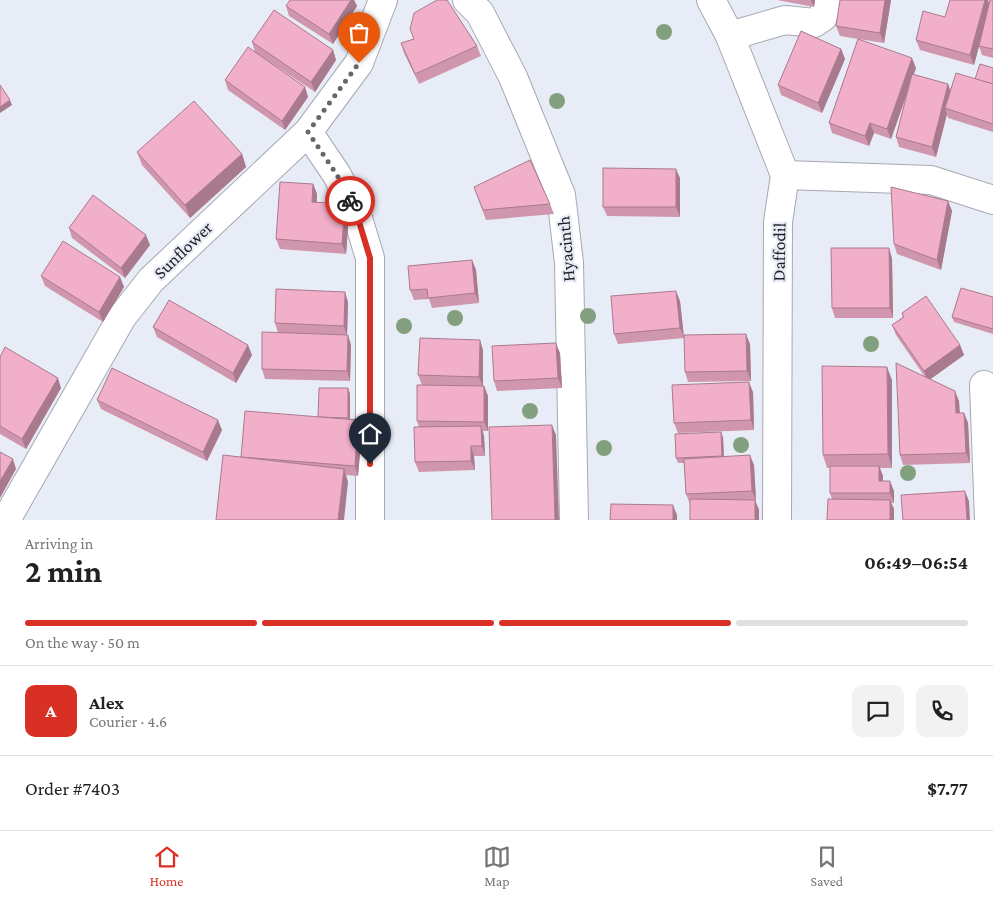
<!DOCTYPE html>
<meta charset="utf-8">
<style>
:root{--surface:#fff;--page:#f2f2f2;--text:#222;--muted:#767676;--line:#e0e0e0;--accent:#d93025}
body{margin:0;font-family:"Crimson Pro",serif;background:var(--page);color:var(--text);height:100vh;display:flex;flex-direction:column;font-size:19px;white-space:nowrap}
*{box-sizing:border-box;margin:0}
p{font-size:16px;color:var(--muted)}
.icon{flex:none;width:28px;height:28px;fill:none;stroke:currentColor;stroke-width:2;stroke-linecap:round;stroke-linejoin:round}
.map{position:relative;height:520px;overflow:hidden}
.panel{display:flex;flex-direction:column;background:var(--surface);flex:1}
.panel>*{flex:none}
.pin{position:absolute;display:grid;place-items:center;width:42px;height:42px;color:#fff;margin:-51px -21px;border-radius:50% 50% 50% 0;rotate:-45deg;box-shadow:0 0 5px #0007}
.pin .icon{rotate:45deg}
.courier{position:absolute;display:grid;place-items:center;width:50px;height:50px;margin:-25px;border:4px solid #d93025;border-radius:50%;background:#fff;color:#222;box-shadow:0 1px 6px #0007}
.overview em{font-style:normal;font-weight:700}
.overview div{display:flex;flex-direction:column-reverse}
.overview{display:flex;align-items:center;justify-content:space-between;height:85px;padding:0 25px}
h1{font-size:32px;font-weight:700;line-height:38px}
.bar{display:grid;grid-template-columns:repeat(4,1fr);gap:8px 5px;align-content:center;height:60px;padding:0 25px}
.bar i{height:6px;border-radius:4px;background:var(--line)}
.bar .on{background:var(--accent)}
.bar p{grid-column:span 4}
.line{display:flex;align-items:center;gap:12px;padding:0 25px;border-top:1px solid var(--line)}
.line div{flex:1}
.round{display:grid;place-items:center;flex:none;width:52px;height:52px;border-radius:10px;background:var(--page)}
.menu{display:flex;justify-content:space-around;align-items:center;height:70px;border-top:1px solid var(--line);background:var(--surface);font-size:14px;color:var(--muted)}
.menu a{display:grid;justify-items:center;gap:2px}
.menu .on{color:var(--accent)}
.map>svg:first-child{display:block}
</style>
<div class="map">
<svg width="993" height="520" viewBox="0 0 993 520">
<rect width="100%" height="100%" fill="#e8ecf6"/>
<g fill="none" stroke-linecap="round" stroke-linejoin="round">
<g stroke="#a5a9b2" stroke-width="30">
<g id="minor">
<path d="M467 0 480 13 513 77 561 195 569 263 574 520"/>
<path d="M711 0 730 36 785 175 778 222 777 520"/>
<path d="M730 36 785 20 814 23 823 17 827 0"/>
<path d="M308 132 337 175 357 215 370 258V520"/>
<path d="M785 175 931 180 993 200"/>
<path d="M984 385 989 520"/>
<path d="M6 520 122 317 151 280 308 132 359 63 383 0"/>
</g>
</g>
<use href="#minor" stroke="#fff" stroke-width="28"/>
</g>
<g fill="#82a07e">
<circle cx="664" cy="32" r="8"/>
<circle cx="557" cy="101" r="8"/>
<circle cx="588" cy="316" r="8"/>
<circle cx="455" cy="318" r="8"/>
<circle cx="404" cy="326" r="8"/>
<circle cx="871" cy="344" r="8"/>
<circle cx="530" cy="411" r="8"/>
<circle cx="741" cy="445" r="8"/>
<circle cx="604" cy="448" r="8"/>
<circle cx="908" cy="473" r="8"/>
</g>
<g fill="#d096ae">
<path d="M351 0H354L357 6 333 44 289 16 286 6Z"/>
<path d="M777 0H815L814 7Z"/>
<path d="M891 0 884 43 858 39 916 68 913 75 948 84 950 90 975 79 993 68V132L948 118 947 114 936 157 899 147 896 137 909 88 891 139 874 133 869 146 832 133 829 123 858 39 840 36 836 26Z"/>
<path d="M993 0V58L982 55 979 46 974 65 920 50 916 40 945 17 989 3Z"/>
<path d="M410 29 477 46 481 56 419 84 404 53 401 43 414 39Z"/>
<path d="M252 42 333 50 336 60 315 92 264 58 305 87 308 97 285 130 228 90 225 80 255 52Z"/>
<path d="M841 49 845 59 822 113 781 95 778 85Z"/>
<path d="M137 152 242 154 246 167 190 218 142 165Z"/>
<path d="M680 178V217L607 216 603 207Z"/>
<path d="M313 184 317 194V202L349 214 346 254 280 249 276 239Z"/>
<path d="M474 187 550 204 554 214 486 220Z"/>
<path d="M948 201 952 211 941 270 897 254 894 244Z"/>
<path d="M69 228 150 245 125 278 72 238Z"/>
<path d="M892 258 893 318H835L832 308Z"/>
<path d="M472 260 476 270 479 303 432 308 429 299 414 300 410 290Z"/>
<path d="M41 276 120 277 124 287 103 322 45 286Z"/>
<path d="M993 297V334L954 322 952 317Z"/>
<path d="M680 301 684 338 618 344 614 334Z"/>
<path d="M348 302 347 335 351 345 350 381 265 379 262 369 278 333 275 323Z"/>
<path d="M902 313 960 345 964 355 930 379 959 401 960 413H964L968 423 970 463 903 465 900 455 925 377 896 335 892 325 903 317Z"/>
<path d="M153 327 252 355 236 383 157 337Z"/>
<path d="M750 344 751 381 688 382 685 372Z"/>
<path d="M483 350V386H484L488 396V431H483L484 436 485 456H474L475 470 419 472 415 462 419 427 417 421 453 386 422 385 418 375Z"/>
<path d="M560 353 562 388 497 391 494 381Z"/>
<path d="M0 357 61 388 26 449 0 434Z"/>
<path d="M892 380V468H880L883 476V481L894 491V503H891L894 509V520H827L832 499 830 493V468H827L823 455Z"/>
<path d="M348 388 350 394V419L362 430 358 476 346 475 348 482 241 457 318 417Z"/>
<path d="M753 392 754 430 678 433 674 423Z"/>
<path d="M97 400 222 430 207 461 101 409Z"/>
<path d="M723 437 724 457 754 465 756 501H755L759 510 690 504 686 494 684 463H678L676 458Z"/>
</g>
<g fill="#a97a8d">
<path d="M351 0H354L357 6 333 44 329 34Z"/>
<path d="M811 0H815L814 7Z"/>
<path d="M885 0H891L884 43 880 33Z"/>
<path d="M985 0H988L990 5 974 65 970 55Z"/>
<path d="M841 49 845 59 822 113 818 103Z"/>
<path d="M333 50 336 60 315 92 311 82Z"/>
<path d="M912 58 916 68 891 139 887 129Z"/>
<path d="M948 84 952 94 945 108 947 114 936 157 932 147Z"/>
<path d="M305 87 308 97 285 130 282 121Z"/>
<path d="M10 100 12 105 0 113V107Z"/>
<path d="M870 123 874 133 869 146 865 136Z"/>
<path d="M242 154 246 167 190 218 185 205Z"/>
<path d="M676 169 680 178V217L676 207Z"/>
<path d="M313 184 317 194 316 211 312 202Z"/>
<path d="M948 201 952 211 941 270 937 260Z"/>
<path d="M345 204 349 214 346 254 342 244Z"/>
<path d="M146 235 150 245 125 278 121 268Z"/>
<path d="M889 248 892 258 893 318 890 308Z"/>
<path d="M472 260 476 270 479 303 475 293Z"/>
<path d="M120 277 124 287 103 322 99 312Z"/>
<path d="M676 291 680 301 684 338 680 328Z"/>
<path d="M345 292 348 302 347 336 344 326Z"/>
<path d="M746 334 750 344 751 381 747 371Z"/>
<path d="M348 335 351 345 350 381 347 371Z"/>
<path d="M480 340 483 350V387L479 377Z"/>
<path d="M556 343 560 353 562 388 558 378Z"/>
<path d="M248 345 252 355 236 383 233 373Z"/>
<path d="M960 345 964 355 928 381 924 371Z"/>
<path d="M887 367 892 380V468L888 454Z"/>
<path d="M58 378 61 388 26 449 22 439Z"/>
<path d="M749 382 753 392 754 430 751 420Z"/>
<path d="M484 386 488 396V431L484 422Z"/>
<path d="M348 388 350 394V423L348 418Z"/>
<path d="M955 391 959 401 960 423 956 413Z"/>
<path d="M964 413 968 423 970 463 966 453Z"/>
<path d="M218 420 222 430 207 461 203 452Z"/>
<path d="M358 420 362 430 358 476 355 466Z"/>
<path d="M552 425 556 435 559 520H555Z"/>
<path d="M481 426 484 436 485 456 482 446Z"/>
<path d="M721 432 723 437 724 461 722 456Z"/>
<path d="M471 446 474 456 475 470 471 461Z"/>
<path d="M750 455 754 465 756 501 752 491Z"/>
<path d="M13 459 16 469 0 498V481Z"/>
<path d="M879 466 883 476V491L879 481Z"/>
<path d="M344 469 348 482 344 520H338Z"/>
<path d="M890 481 894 491V503L890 493Z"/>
<path d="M965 491 969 501 970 520H967Z"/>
<path d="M755 500 759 510V520H755Z"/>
<path d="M890 500 894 509V520H890Z"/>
<path d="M673 505 677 515V520H673Z"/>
</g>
<g fill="#f2afca" stroke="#a97a8d">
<path d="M290 0H351L329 34 286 6Z"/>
<path d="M437 0H447L477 46 415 74 401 43 414 39 410 29 414 13Z"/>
<path d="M840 0H885L880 33 836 26Z"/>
<path d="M950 0H985L970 55 916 40 923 11 945 17Z"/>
<path d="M990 0H993V49L979 46Z"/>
<path d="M274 10 333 50 311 82 252 42Z"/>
<path d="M801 31 841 49 818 103 778 85Z"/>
<path d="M858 39 912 58 887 129 870 123 865 136 829 123Z"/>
<path d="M248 47 305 87 282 121 225 80Z"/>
<path d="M980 64 993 68V84L975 79Z"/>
<path d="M956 73 993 84V124L945 108Z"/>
<path d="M912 74 948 84 932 147 896 137Z"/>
<path d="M0 85 10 100 0 107Z"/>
<path d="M194 101 242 154 185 205 137 152Z"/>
<path d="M530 160 550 204 483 210 474 187Z"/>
<path d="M603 168 676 169V207H603Z"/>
<path d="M280 182 313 184 312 202 345 204 342 244 276 239Z"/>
<path d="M891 187 948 201 937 260 894 244Z"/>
<path d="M93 195 146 235 121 268 69 228Z"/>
<path d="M63 241 120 277 99 312 41 276Z"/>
<path d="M831 248H889L890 308H832Z"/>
<path d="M472 260 475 293 428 298 427 289 410 290 408 266Z"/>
<path d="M961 288 993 297V329L952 317Z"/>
<path d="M276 289 345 292 344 326 275 323Z"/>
<path d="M676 291 680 328 614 334 611 296Z"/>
<path d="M926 296 960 345 924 371 892 325 904 317 902 313Z"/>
<path d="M169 300 248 345 233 373 153 327Z"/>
<path d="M262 332 348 335 347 371 262 369Z"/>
<path d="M746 334 747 371 685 372 684 335Z"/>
<path d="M420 338 480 340 479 377 418 375Z"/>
<path d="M556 343 558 378 494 381 492 346Z"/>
<path d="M5 347 58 378 22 439 0 426V357Z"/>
<path d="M896 363 955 391 956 413H964L966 453 900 455Z"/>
<path d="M822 366 887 367 888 454 823 455Z"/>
<path d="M112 368 218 420 203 452 97 400Z"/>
<path d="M749 382 751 420 674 423 672 385Z"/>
<path d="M417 385 484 386V422L417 421Z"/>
<path d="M319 388H348V418L318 417Z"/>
<path d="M245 411 358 420 355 466 241 457Z"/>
<path d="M552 425 555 520H492L489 427Z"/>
<path d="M481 426 482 446H471V461L415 462 414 427Z"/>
<path d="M721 432 722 456 676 458 675 434Z"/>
<path d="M0 452 13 459 0 481Z"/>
<path d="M223 455 344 469 338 520H216Z"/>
<path d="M750 455 752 491 686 494 684 459Z"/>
<path d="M830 466H879V481H890V493H830Z"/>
<path d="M965 491 967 520H903L901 495Z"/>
<path d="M690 499 755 500V520H690Z"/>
<path d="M828 499 890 500V520H827Z"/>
<path d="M611 504 673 505V520H610Z"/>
</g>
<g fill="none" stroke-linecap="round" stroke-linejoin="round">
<path stroke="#65676d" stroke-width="5" stroke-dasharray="0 9" d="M350 201 337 175 308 132 359 63"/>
<path stroke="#d93025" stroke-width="6" d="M350 201 357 215 370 258V464"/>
</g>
<g text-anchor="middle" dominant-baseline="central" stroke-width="4.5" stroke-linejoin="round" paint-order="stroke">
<g font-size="18" fill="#1e2023" stroke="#e8ecf6">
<text transform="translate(566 249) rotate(-95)">Hyacinth</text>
<text transform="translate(183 250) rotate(-44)">Sunflower</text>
<text transform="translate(779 252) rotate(-89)">Daffodil</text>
</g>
</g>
</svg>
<div class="pin" style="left:359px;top:63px;background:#ea580c"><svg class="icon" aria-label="bag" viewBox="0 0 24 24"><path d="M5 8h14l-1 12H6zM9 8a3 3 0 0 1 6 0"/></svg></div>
<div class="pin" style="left:370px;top:464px;background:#1f2937"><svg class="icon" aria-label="home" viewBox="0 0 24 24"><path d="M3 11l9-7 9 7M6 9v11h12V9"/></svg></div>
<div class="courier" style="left:350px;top:201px"><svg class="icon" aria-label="bike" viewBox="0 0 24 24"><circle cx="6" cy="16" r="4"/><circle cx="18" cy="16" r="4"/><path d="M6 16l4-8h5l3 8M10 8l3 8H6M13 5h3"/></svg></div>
</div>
<section class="panel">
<div class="overview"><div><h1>2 min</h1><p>Arriving in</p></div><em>06:49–06:54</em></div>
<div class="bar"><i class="on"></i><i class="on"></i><i class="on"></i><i></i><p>On the way · 50 m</p></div>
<div class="line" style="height:90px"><b class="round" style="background:var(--accent);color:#fff">A</b><div><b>Alex</b><p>Courier · 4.6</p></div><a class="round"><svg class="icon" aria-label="chat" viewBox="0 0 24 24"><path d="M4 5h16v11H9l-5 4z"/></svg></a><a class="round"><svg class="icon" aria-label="phone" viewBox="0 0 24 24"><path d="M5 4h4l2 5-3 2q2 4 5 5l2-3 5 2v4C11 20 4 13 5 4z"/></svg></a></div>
<div class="line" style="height:65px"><div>Order #7403</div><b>$7.77</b></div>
</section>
<nav class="menu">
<a class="on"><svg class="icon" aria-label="home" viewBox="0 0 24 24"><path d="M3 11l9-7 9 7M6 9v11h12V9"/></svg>Home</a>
<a><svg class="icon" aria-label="map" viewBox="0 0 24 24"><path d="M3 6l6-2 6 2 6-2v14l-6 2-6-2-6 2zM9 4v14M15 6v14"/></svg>Map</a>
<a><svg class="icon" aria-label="saved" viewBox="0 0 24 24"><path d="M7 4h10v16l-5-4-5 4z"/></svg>Saved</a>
</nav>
